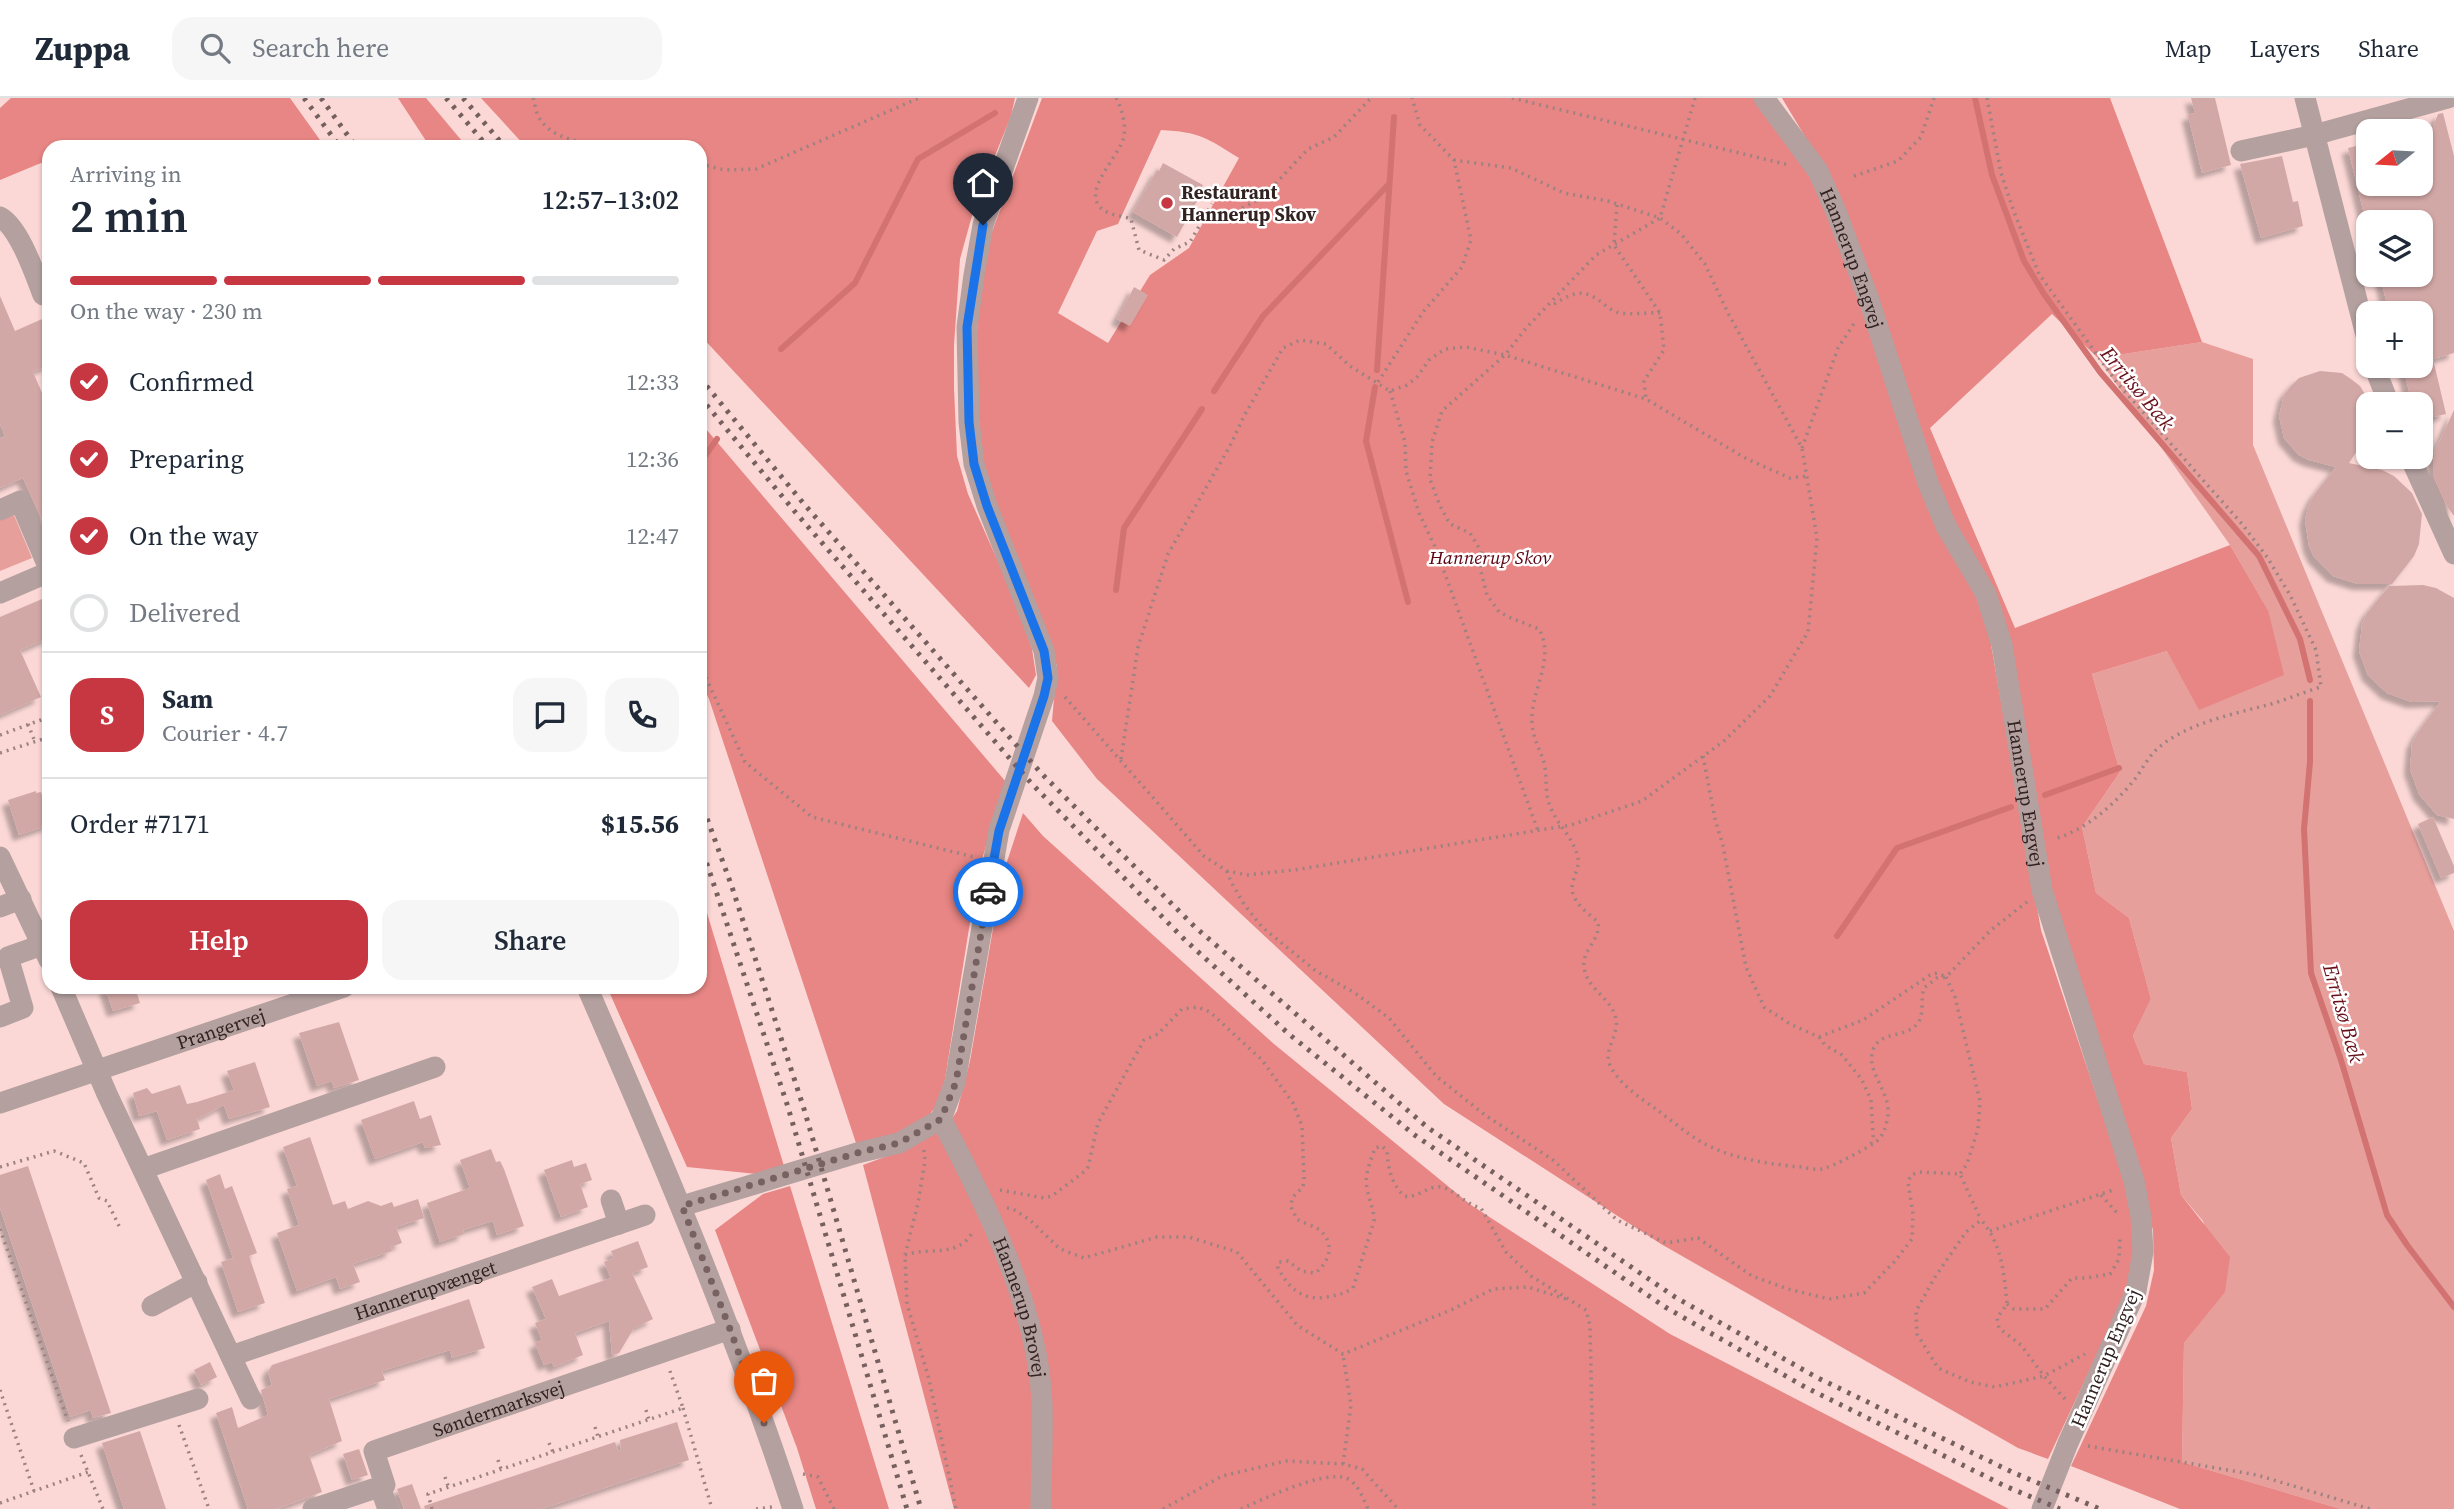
<!DOCTYPE html>
<meta charset="utf-8">
<style>
:root{--surface:#fff;--page:#f6f6f7;--text:#1f2937;--muted:#747a83;--line:#e0e1e3;--accent:#c73742}
body{margin:0;font-family:"Source Serif 4",serif;background:var(--page);color:var(--text);height:100vh;display:flex;flex-direction:column;font-size:26px;white-space:nowrap}
*{box-sizing:border-box;margin:0}
p{font-size:23px;color:var(--muted)}
.icon{flex:none;width:38px;height:38px;fill:none;stroke:currentColor;stroke-width:2;stroke-linecap:round;stroke-linejoin:round}
.map{position:relative;flex:1;overflow:hidden}
.side{position:absolute;left:42px;top:42px;width:665px;height:854px;display:flex;flex-direction:column;background:var(--surface);border-radius:21px;box-shadow:0 2px 5px #0004}
.side>*{flex:none}
.needle{width:46px;rotate:252deg}
.fabs{position:absolute;left:2356px;top:21px;display:grid;gap:14px}
.fabs a{display:grid;place-items:center;width:77px;height:77px;border-radius:14px;background:var(--surface);box-shadow:0 2px 5px #0004;font-size:35px}
.pin{position:absolute;display:grid;place-items:center;width:60px;height:60px;color:#fff;margin:-72px -30px;border-radius:50% 50% 50% 0;rotate:-45deg;box-shadow:0 0 7px #0007}
.pin .icon{rotate:45deg}
.courier{position:absolute;display:grid;place-items:center;width:70px;height:70px;margin:-35px;border:5px solid #1a73e8;border-radius:50%;background:#fff;color:#222;box-shadow:0 2px 9px #0007}
.overview em{font-style:normal;font-weight:600}
.overview div{display:flex;flex-direction:column-reverse}
.overview{display:flex;align-items:center;justify-content:space-between;height:119px;padding:0 28px}
h1{font-size:46px;font-weight:600;line-height:52px}
.bar{display:grid;grid-template-columns:repeat(4,1fr);gap:10px 7px;align-content:center;height:84px;padding:0 28px}
.bar i{height:9px;border-radius:5px;background:var(--line)}
.bar .on{background:var(--accent)}
.bar p{grid-column:span 4}
.line{display:flex;align-items:center;gap:18px;padding:0 28px;border-top:2px solid var(--line)}
.line div{flex:1}
.round{display:grid;place-items:center;flex:none;width:74px;height:74px;border-radius:21px;background:var(--page)}
ol{padding:0 28px;list-style:none}
li{display:flex;align-items:center;gap:21px;height:77px}
li p{margin-inline-start:auto}
li .icon{padding:7px;border-radius:50%;background:var(--accent);color:#fff;stroke-width:4}
li:last-child{color:var(--muted)}
li i{width:38px;height:38px;border:4px solid var(--line);border-radius:50%}
.action{display:flex;gap:14px;margin-top:auto;padding:14px 28px}
.action a{flex:1;height:80px;border-radius:21px;background:var(--accent);color:#fff;font-size:28px;font-weight:600;line-height:80px;text-align:center}
.action a+a{background:var(--page);color:var(--text)}
header{display:flex;align-items:center;gap:42px;box-sizing:border-box;height:98px;padding:0 35px;background:var(--surface);border-bottom:2px solid var(--line)}
header strong{font-size:33px}
nav{display:flex;gap:38px;margin-inline-start:auto;font-size:24px}
.search{width:490px;height:63px;background:var(--page);display:flex;align-items:center;gap:18px;box-sizing:border-box;padding:0 24px;border-radius:21px;color:var(--muted);font-size:26px}
.map>svg:first-child{display:block}
</style>
<header>
<strong>Zuppa</strong>
<div class="search"><svg class="icon" aria-label="search" viewBox="0 0 24 24"><circle cx="10" cy="10" r="6"/><path d="M15 15l6 6"/></svg>Search here</div>
<nav><a>Map</a><a>Layers</a><a>Share</a></nav>
</header>
<div class="map">
<svg width="2454" height="1411" viewBox="0 0 2454 1411">
<defs>
<filter id="shadow"><feDropShadow dx="-6" dy="6" stdDeviation="2" flood-color="#0004"/></filter>
</defs>
<rect width="100%" height="100%" fill="#fbd8d6"/>
<g fill="#e79f9c">
<path d="M2202 244 2253 261V347L2454 833V1411H2341L2182 1364 2184 1245 2224 1194 2203 1123 2181 1097 2171 1040 2192 1011 2187 974 2144 966 2133 938 2151 901 2129 820 2096 795 2082 729 2120 674 2092 576 2167 553 2268 512 2230 447 2098 260Z"/>
<path d="M14 417 32 460 0 473V422Z"/>
</g>
<g fill="#e78684" fill-rule="evenodd">
<path d="M11 0H290L325 49H49V67L41 65 0 82V10Z"/>
<path d="M398 0H426L467 49H430Z"/>
<path d="M481 0H1015L1011 18 975 107 960 161 954 247V290L957 358 968 396 1012 495 1032 551 1036 577 1029 590 700 237V49H526Z"/>
<path d="M1042 0H1755L1797 56 1821 97 1988 529 2041 832 2121 1071 2135 1121V1163L2129 1188 2048 1361 2018 1350 1661 1146 1444 1006 1097 681 1052 623 1057 568 982 367 975 261 979 206 987 147ZM1161 32C1200 34 1207 40 1239 60L1189 150 1150 177 1108 245 1058 215 1097 133 1118 126Z"/>
<path d="M1782 0H2110L2202 244 2098 260 2052 216 1930 330 2015 530 2230 447 2268 512 2284 577 2199 612 2167 553 2092 576 2120 674 2082 729 2096 795 2129 820 2151 901 2133 938 2144 966 2187 974 2192 1011 2171 1040 2181 1097 2230 1159 2225 1194 2184 1245 2182 1364 2341 1411H2180L2071 1368 2146 1208 2154 1172 2153 1132 2051 793 2008 537 1949 417 1838 94Z"/>
<path d="M700 324 1006 684 978 774 945 981C943 989 941 1000 936 1008 919 1035 885 1039 856 1045L709 601 700 582Z"/>
<path d="M1023 715 1043 738 1274 946 1471 1107 1670 1236 2009 1411H954L863 1067 906 1051 949 1025 957 1013 970 963 1002 779Z"/>
<path d="M700 792 784 1068 757 1076 687 1069 607 889H700Z"/>
<path d="M790 1088 889 1411H816L797 1350 715 1132 763 1096Z"/>
</g>
<g fill="none" stroke-linecap="round" stroke-linejoin="round">
<g stroke="#d27372" stroke-width="6">
<path d="M1975 0 1992 77 2024 163 2044 196 2100 274 2259 458 2300 541 2310 582"/>
<path d="M781 251 855 185 918 61 995 15"/>
<path d="M1377 272 1394 19"/>
<path d="M1375 289 1366 343 1408 504"/>
<path d="M1214 293 1263 218 1388 87"/>
<path d="M700 365 717 341"/>
<path d="M1116 492 1124 430 1202 311"/>
<path d="M2310 603V664L2304 731 2311 875 2341 962 2387 1117 2407 1147 2454 1209"/>
<path d="M2045 697 2119 670"/>
<path d="M1837 838 1897 750 2011 709"/>
</g>
</g>
<g fill="#d2a8a6" filter="url(#shadow)">
<path d="M2191 0H2215L2231 67 2202 75 2188 17 2195 15Z"/>
<path d="M2443 15 2454 58V255L2433 261 2446 316 2420 322V306H2412L2403 268H2420V215H2389L2380 177H2420V124H2366L2348 50 2368 45V86H2420V32L2433 29 2438 16Z"/>
<path d="M2282 58 2293 104 2298 103 2303 128 2261 140 2240 66Z"/>
<path d="M1163 65 1203 87 1199 95 1201 96 1177 139 1133 114 1157 72 1159 73Z"/>
<path d="M1134 189 1148 197 1130 228 1117 221Z"/>
<path d="M0 198 15 233 49 218V267L33 274 49 311V437L23 380 0 390V341L5 338 0 326Z"/>
<path d="M2320 273 2342 275 2351 281 2360 288 2368 301V336L2349 365 2382 372 2394 378 2412 395 2422 416 2419 446 2414 458 2392 486H2358L2333 478 2314 459 2309 448 2305 422 2308 409 2314 397 2336 369 2309 362 2299 357 2284 340 2279 318 2284 297 2291 288 2299 280Z"/>
<path d="M2454 312V418L2448 410 2433 377V365L2435 353Z"/>
<path d="M2423 487 2436 490 2454 500V721L2437 717 2419 696 2410 671 2412 646 2418 634 2441 603 2412 604 2387 595 2368 577 2359 553 2362 527 2367 515 2389 488Z"/>
<path d="M49 498V540L20 552 41 599 0 617V519Z"/>
<path d="M36 693V695L41 694 49 720V727L19 737 8 702Z"/>
<path d="M2433 719 2454 768V775L2441 780 2418 726Z"/>
<path d="M105 889H135L140 905 113 913Z"/>
<path d="M339 924 359 982 334 990 332 983 317 988 299 935Z"/>
<path d="M255 964 270 1009 229 1021 224 1007 197 1021 200 1031 167 1042 157 1013 139 1018 133 995 147 990 152 996 180 987 187 1006 197 1004 234 992 227 973Z"/>
<path d="M414 1003 420 1021 431 1017 441 1047 425 1050 423 1044 375 1061 361 1022Z"/>
<path d="M310 1039 333 1107 345 1103 348 1111 368 1103 381 1108 392 1104 394 1109 418 1101 424 1120 396 1129 402 1145 391 1149 392 1153 353 1166 360 1184 340 1191 336 1179 297 1193 277 1135 299 1127 287 1091 297 1088 283 1049Z"/>
<path d="M491 1051 496 1064 500 1063 504 1071 524 1128 497 1137 493 1123 463 1132 464 1136 440 1144 427 1105 470 1090 460 1062Z"/>
<path d="M572 1062 574 1069 586 1065 592 1082 580 1086 588 1109 561 1119 544 1072Z"/>
<path d="M28 1068 111 1315 93 1320 91 1312 70 1319 0 1110V1077Z"/>
<path d="M220 1076 225 1091 232 1088 257 1155 249 1158 265 1205 238 1214 221 1164 233 1160 206 1082Z"/>
<path d="M638 1143 648 1169 632 1175 653 1221 634 1230 619 1255 612 1257 609 1223 575 1235 583 1257 554 1269 552 1264 544 1267 535 1245 542 1242 535 1225 546 1221 532 1189 552 1181 559 1198 611 1180 604 1164 614 1160 611 1153Z"/>
<path d="M469 1201 485 1250 452 1260 450 1252 382 1273 385 1282 329 1301 342 1343 309 1357 322 1394 277 1411H248L216 1315 232 1309 238 1330 268 1317 261 1292 272 1287 268 1274 272 1267Z"/>
<path d="M210 1264 217 1279 201 1287 194 1272Z"/>
<path d="M677 1324 689 1362 542 1411H425L424 1408 615 1344 618 1353 621 1352 620 1342Z"/>
<path d="M140 1333 166 1411H124L102 1345Z"/>
<path d="M359 1351 368 1377 352 1382 343 1356Z"/>
<path d="M412 1386 421 1411H404L397 1391Z"/>
</g>
<g fill="none" stroke-linecap="round" stroke-linejoin="round">
<g stroke="#9c8281" stroke-width="3.5" stroke-dasharray="2 5" stroke-linecap="butt">
<path d="M533 0C535 5 535 12 538 17 548 41 584 45 607 49"/>
<path d="M1116 0C1122 11 1126 26 1124 38 1120 60 1073 99 1109 115 1116 118 1124 118 1131 121L1139 152 1164 162 1174 151 1190 144 1212 106"/>
<path d="M1512 0 1789 67"/>
<path d="M1695 0 1660 120 1596 157 1527 229 1505 257 1442 313 1432 344 1430 381 1440 408 1450 426 1470 435 1481 453 1480 470 1487 497 1499 514 1511 520 1539 531C1556 561 1530 593 1532 625 1533 639 1538 648 1543 661 1548 675 1544 694 1550 708 1557 727 1574 740 1578 760 1580 773 1569 783 1573 796 1577 808 1589 816 1598 824 1601 842 1582 852 1584 868 1585 890 1612 900 1616 921 1619 938 1603 952 1610 967 1618 985 1640 1000 1656 1011 1671 1022 1687 1036 1703 1045 1733 1061 1768 1066 1801 1069 1807 1070 1815 1072 1822 1071 1830 1070 1872 1048 1878 1042 1884 1036 1885 1030 1887 1023 1894 994 1865 976 1873 952 1879 933 1906 940 1917 926 1925 917 1920 901 1924 890L1937 880 1946 879 1991 832 2027 804"/>
<path d="M1987 0 2001 75 2014 114 2039 176 2118 286 2242 426 2267 459 2290 497 2316 552 2321 589C2304 594 2288 601 2271 606 2234 616 2186 625 2157 651 2148 659 2142 672 2135 681 2114 707 2086 732 2054 741"/>
<path d="M700 66 725 72 756 71 919 0"/>
<path d="M1854 78 1898 63 1921 39 1934 0"/>
<path d="M1617 107 1614 147 1660 215 1664 252 1644 283 1646 301"/>
<path d="M1242 110 1262 100 1308 51 1334 39 1371 0"/>
<path d="M1554 206C1576 193 1584 190 1605 207 1609 210 1614 214 1620 215 1633 217 1647 214 1660 215"/>
<path d="M1378 284 1423 214 1462 169 1471 142 1454 62 1420 27 1412 0"/>
<path d="M1390 293 1405 344 1406 373 1419 415 1436 451 1538 733"/>
<path d="M1802 350 1838 250 1855 224"/>
<path d="M700 567 745 664 812 719 974 759"/>
<path d="M1065 599 1204 758 1227 773 1247 777 1294 772 1571 727 1642 703 1724 643 1770 598 1808 534 1817 440 1802 350 1728 215 1705 166 1681 136 1660 120 1608 103 1564 95 1511 70 1454 62"/>
<path d="M28 626 35 644"/>
<path d="M0 637 49 619"/>
<path d="M0 655 49 639"/>
<path d="M1703 658 1715 721 1723 748 1746 869 1764 909 1790 926 1819 939 1825 947 1842 957 1862 982 1871 1002 1873 1038 1871 1045"/>
<path d="M1121 661 1138 549 1168 456 1230 348 1244 318 1283 250 1300 242 1326 246 1350 268 1390 293 1407 287 1417 279 1429 262 1445 251 1466 249 1505 257 1646 301 1747 361 1790 380 1806 378"/>
<path d="M1227 773 1231 784 1244 806 1262 829 1316 873 1355 895 1389 920 1436 978 1485 1017 1553 1062 1617 1122 1666 1145 1698 1140 1752 1178 1788 1191 1829 1201 1864 1195 1895 1163 1912 1141 1913 1116 1908 1084 1911 1077 1919 1074 1960 1076 1981 1122"/>
<path d="M1946 879 1955 899 1980 1003 1978 1031 1967 1066 1960 1076"/>
<path d="M1819 939 1863 922 1930 877 1937 875 1944 878"/>
<path d="M924 1052 925 1063 918 1105 905 1157 907 1206 929 1281 956 1411"/>
<path d="M0 1069 54 1053 84 1065 99 1100 107 1103 121 1132"/>
<path d="M1000 1092 1044 1100 1052 1098 1085 1073 1088 1069 1098 1025 1144 942 1158 936 1182 911 1198 909 1210 914 1262 962 1293 1005 1302 1028 1304 1081 1303 1089 1292 1100 1291 1109 1297 1121C1303 1125 1312 1127 1318 1131 1336 1144 1330 1164 1315 1175L1301 1173 1288 1163 1279 1164 1278 1170C1289 1191 1303 1203 1327 1199 1337 1197 1344 1196 1353 1190L1374 1123C1374 1111 1369 1102 1367 1090 1364 1077 1371 1062 1375 1050L1382 1048 1387 1053C1388 1070 1391 1085 1404 1098 1417 1101 1428 1087 1441 1089 1453 1091 1465 1106 1481 1110L1506 1154 1531 1178 1586 1212 1590 1227 1594 1411"/>
<path d="M2101 1097 2119 1117"/>
<path d="M1007 1110 1013 1111 1030 1122 1060 1151 1084 1160 1157 1139H1189L1237 1154 1297 1227 1343 1256 1451 1212 1493 1191 1528 1189 1566 1201"/>
<path d="M0 1131 68 1323"/>
<path d="M1990 1133 2116 1091"/>
<path d="M905 1157C933 1148 958 1161 974 1132"/>
<path d="M2007 1206 2014 1211H2045L2072 1180H2086L2110 1176 2119 1161 2120 1138"/>
<path d="M0 1292 34 1393"/>
<path d="M2065 1301 2044 1278 2021 1247 1999 1230 1997 1220 2007 1206C2004 1175 2002 1146 1981 1122L1966 1134 1935 1179 1916 1213 1917 1236 1938 1270 1970 1284 1995 1289 2044 1278 2085 1256"/>
<path d="M683 1310 712 1411"/>
<path d="M646 1312 649 1322"/>
<path d="M179 1327 209 1411"/>
<path d="M595 1329 598 1339"/>
<path d="M549 1345 553 1354"/>
<path d="M2088 1348 2257 1377 2370 1411"/>
<path d="M81 1357 103 1411"/>
<path d="M498 1362 501 1371"/>
<path d="M1343 1366 1351 1307 1343 1257"/>
<path d="M803 1376 818 1379 834 1411"/>
<path d="M445 1379 448 1388"/>
<path d="M0 1405 88 1374"/>
<path d="M432 1411 428 1396 683 1310 670 1273"/>
<path d="M756 1411 772 1409"/>
<path d="M1163 1411 1222 1378 1286 1363 1343 1366 1362 1371 1398 1411"/>
<path d="M1241 1411C1263 1401 1324 1372 1346 1380 1358 1385 1363 1400 1368 1411"/>
</g>
<g stroke="#b3a09f" stroke-width="21">
<path id="s1" d="M1764 0 1818 73 1837 116 1869 202 1928 385 1946 428 1986 496 2002 547 2042 792 2134 1083 2141 1119 2143 1154 2136 1193 2068 1345 2042 1411"/>
<path d="M2305 0 2368 245"/>
<path d="M2241 53 2314 37 2448 0"/>
<path d="M0 119C19 129 35 176 43 197"/>
<path d="M2374 268 2389 306"/>
<path d="M2410 359 2454 456"/>
<path d="M0 412 20 403 49 471"/>
<path d="M0 495 49 474"/>
<path d="M0 759 49 862"/>
<path d="M0 809 21 801"/>
<path d="M61 889 107 996 251 1301"/>
<path d="M587 889C662 1061 735 1233 793 1411"/>
<path d="M0 919 23 910 8 859 42 847"/>
<path id="s2" d="M0 1005 344 889"/>
<path id="s3" d="M941 1021C985 1104 1038 1209 1042 1305 1043 1340 1041 1376 1041 1411"/>
<path d="M143 1071 435 969"/>
<path d="M611 1102 619 1126"/>
<path d="M682 1108 857 1055 899 1045 941 1021 955 984 999 732 1044 598 1048 580 1044 553 987 408 974 366 969 324 967 229 974 177 983 127 1028 0"/>
<path d="M152 1208 197 1184"/>
<path id="s4" d="M231 1258 645 1117"/>
<path d="M74 1340 198 1301"/>
<path d="M380 1389 388 1411"/>
<path id="s5" d="M313 1411 385 1387 374 1353 730 1231"/>
</g>
<g stroke="#76605f" stroke-width="5" stroke-dasharray="3.5 7" stroke-linecap="butt">
<path d="M304 0 340 49"/>
<path d="M321 0 356 49"/>
<path d="M446 0 488 49"/>
<path d="M463 0 505 49"/>
<path d="M700 280 804 406 1041 675 1195 829 1427 1029 1675 1199 1816 1279 2012 1374 2100 1411"/>
<path d="M700 299 796 415 1032 686 1185 842 1290 937 1416 1038 1665 1209 1805 1289 2005 1388 2060 1411"/>
<path d="M700 701 732 789 804 1011 921 1411"/>
<path d="M700 745 787 1006 907 1411"/>
</g>
</g>
<g fill="none" stroke-linecap="round" stroke-linejoin="round">
<path stroke="#786261" stroke-width="7" stroke-dasharray="0 12.6" d="M764 1325 730 1231 682 1108 857 1055 899 1045 941 1021 956 984 988 794"/>
<path stroke="#1a73e8" stroke-width="9" d="M983 127 967 229 969 324 974 366 987 408 1044 553 1048 580 1044 598 999 733 988 794"/>
</g>
<circle fill="#c73742" stroke="#fff" stroke-width="2.5" cx="1167" cy="105" r="7"/>
<g text-anchor="middle" dominant-baseline="central" stroke-width="5" stroke-linejoin="round" paint-order="stroke">
<g font-size="19" font-weight="bold" fill="#322222" stroke="#fff" text-anchor="start">
<text x="1181" y="94">Restaurant<tspan x="1181" dy="22">Hannerup Skov</tspan></text>
</g>
<g font-size="19" fill="#322222" stroke="#fff">
<text stroke="none"><textPath href="#s1" startOffset="184">Hannerup Engvej</textPath></text>
<text stroke="none"><textPath href="#s1" startOffset="751">Hannerup Engvej</textPath></text>
<text stroke="none"><textPath href="#s2" startOffset="233">Prangervej</textPath></text>
<text stroke="none"><textPath href="#s4" startOffset="205">Hannerupvænget</textPath></text>
<text stroke="none"><textPath href="#s3" startOffset="205">Hannerup Brovej</textPath></text>
<text transform="translate(2105 1260) rotate(-67)">Hannerup Engvej</text>
<text stroke="none"><textPath href="#s5" startOffset="243">Søndermarksvej</textPath></text>
</g>
<g font-size="19" font-style="italic" fill="#5c0110" stroke="#fff">
<text x="1490" y="459">Hannerup Skov</text>
</g>
<g font-size="21" font-style="italic" fill="#68111a" stroke="#fff">
<text transform="translate(2138 290) rotate(50)">Erritsø Bæk</text>
<text transform="translate(2344 915) rotate(74)">Erritsø Bæk</text>
</g>
</g>
</svg>
<div class="fabs">
<a><svg class="needle" viewBox="-14 -14 28 28"><path d="M0-13l5 13h-10z" fill="#e53935"/><path d="M0 13l5-13h-10z" fill="#747a83"/></svg></a>
<a><svg class="icon" aria-label="layers" viewBox="0 0 24 24"><path d="M12 4l9 5-9 5-9-5zM3 14l9 5 9-5"/></svg></a>
<a>+</a>
<a>−</a>
</div>
<div class="pin" style="left:764px;top:1325px;background:#ea580c"><svg class="icon" aria-label="bag" viewBox="0 0 24 24"><path d="M5 8h14l-1 12H6zM9 8a3 3 0 0 1 6 0"/></svg></div>
<div class="pin" style="left:983px;top:127px;background:#1f2937"><svg class="icon" aria-label="home" viewBox="0 0 24 24"><path d="M3 11l9-7 9 7M6 9v11h12V9"/></svg></div>
<div class="courier" style="left:988px;top:794px"><svg class="icon" aria-label="car" viewBox="0 0 24 24"><path d="M5 17H2v-5l4-1 3-4h7l3 4 3 1v5h-3M9 17h6M6 11h13"/><circle cx="7" cy="17" r="2"/><circle cx="17" cy="17" r="2"/></svg></div>
<section class="side">
<div class="overview"><div><h1>2 min</h1><p>Arriving in</p></div><em>12:57–13:02</em></div>
<div class="bar"><i class="on"></i><i class="on"></i><i class="on"></i><i></i><p>On the way · 230 m</p></div>
<ol>
<li><svg class="icon" aria-label="check" viewBox="0 0 24 24"><path d="M5 12l5 5 9-10"/></svg>Confirmed<p>12:33</p></li>
<li><svg class="icon" aria-label="check" viewBox="0 0 24 24"><path d="M5 12l5 5 9-10"/></svg>Preparing<p>12:36</p></li>
<li><svg class="icon" aria-label="check" viewBox="0 0 24 24"><path d="M5 12l5 5 9-10"/></svg>On the way<p>12:47</p></li>
<li><i></i>Delivered</li>
</ol>
<div class="line" style="height:126px"><b class="round" style="background:var(--accent);color:#fff">S</b><div><b>Sam</b><p>Courier · 4.7</p></div><a class="round"><svg class="icon" aria-label="chat" viewBox="0 0 24 24"><path d="M4 5h16v11H9l-5 4z"/></svg></a><a class="round"><svg class="icon" aria-label="phone" viewBox="0 0 24 24"><path d="M5 4h4l2 5-3 2q2 4 5 5l2-3 5 2v4C11 20 4 13 5 4z"/></svg></a></div>
<div class="line" style="height:91px"><div>Order #7171</div><b>$15.56</b></div>
<div class="action"><a>Help</a><a>Share</a></div>
</section>
</div>
